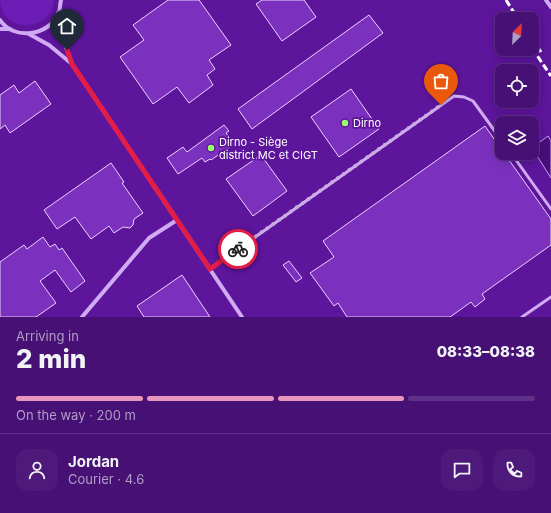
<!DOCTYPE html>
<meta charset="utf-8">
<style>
:root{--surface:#461075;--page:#4d197a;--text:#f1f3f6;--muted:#b09dc5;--line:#5e3087;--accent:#e797bd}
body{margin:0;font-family:Inter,sans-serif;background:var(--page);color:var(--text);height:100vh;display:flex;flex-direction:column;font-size:15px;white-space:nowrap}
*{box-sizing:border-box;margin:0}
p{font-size:13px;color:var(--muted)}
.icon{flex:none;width:22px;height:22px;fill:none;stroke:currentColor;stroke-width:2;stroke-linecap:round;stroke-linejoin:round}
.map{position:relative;height:317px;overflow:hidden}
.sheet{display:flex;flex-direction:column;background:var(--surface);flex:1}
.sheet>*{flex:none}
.needle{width:26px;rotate:24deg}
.fabs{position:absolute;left:495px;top:12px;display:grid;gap:8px}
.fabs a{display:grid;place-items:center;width:44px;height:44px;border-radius:8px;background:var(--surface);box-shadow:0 2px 10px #0003,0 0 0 1px var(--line);font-size:20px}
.pin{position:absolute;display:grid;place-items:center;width:34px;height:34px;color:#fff;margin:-41px -17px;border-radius:50% 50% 50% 0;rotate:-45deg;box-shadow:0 0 4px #0007}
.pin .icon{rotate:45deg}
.courier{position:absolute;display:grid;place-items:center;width:40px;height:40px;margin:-20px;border:3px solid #e11d48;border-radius:50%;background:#fff;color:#222;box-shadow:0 1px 5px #0007}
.overview em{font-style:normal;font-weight:800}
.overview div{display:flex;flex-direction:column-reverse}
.overview{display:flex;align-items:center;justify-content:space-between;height:68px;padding:0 16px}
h1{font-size:26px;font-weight:800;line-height:30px}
.bar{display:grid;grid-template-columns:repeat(4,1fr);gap:6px 4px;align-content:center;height:48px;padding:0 16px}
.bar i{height:5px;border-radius:3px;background:var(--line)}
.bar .current{background:var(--accent)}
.bar p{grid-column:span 4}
.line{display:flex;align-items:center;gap:10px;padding:0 16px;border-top:1px solid var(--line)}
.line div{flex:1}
.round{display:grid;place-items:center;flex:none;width:42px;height:42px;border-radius:12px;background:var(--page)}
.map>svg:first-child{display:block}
</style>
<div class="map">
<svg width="551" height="317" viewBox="0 0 551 317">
<rect width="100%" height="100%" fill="#5d159c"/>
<path fill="#6d1db6" d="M0 0H54C51 34 1 33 0 0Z"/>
<path fill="#480e79" stroke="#ca9ef5" d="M548 136 551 141V178L532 148Z"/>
<g fill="#7b31be" stroke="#e9d3fd">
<path d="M168 0H199L231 45 209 60 215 69 207 75 213 85 189 103 177 87 153 104 120 57 144 40 133 25Z"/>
<path d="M262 0H304L316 17 282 41 256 4Z"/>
<path d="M369 15 383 33 252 129 238 109Z"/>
<path d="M35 81 51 104 10 133 5 125 0 129V95L14 85 19 93Z"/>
<path d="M351 89 379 129 339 157 311 117Z"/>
<path d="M224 125 229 131 226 133 234 144 211 160 210 159 205 162 202 158 178 174 167 158 183 147 187 152Z"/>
<path d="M485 126 502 150V153H504L551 219V245L482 294 485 299 475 307 471 302 450 317H347L338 303 334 306 310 273 334 257 323 241Z"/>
<path d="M261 155 287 191 253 216 226 179Z"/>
<path d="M111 163 124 182 122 183 143 213 134 219 133 225 130 228 123 227 114 233 109 226 91 239 75 217 57 229 44 210Z"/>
<path d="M43 237 50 247 55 244 59 250 62 248 85 281 71 292 55 270 40 281 56 303 36 317H0V262L24 245 27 249Z"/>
<path d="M289 261 302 278 296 282 283 265Z"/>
<path d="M182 275 210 317H144L137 306Z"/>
</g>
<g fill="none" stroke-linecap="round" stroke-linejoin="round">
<g stroke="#d0abf3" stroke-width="3">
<path d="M511 153 551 209"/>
<path d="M210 269 454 96 464 97 473 101 502 141"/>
<path d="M522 317 551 297"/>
</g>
<g stroke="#d0abf3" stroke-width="4">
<path d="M546 0 551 7"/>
<path d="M58 13 62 36 72 64 242 317"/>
<path d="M0 20C14 41 49 36 59 13 60 9 60 4 61 0"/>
<path d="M0 29H10"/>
<path d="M29 34 49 45 72 64"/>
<path d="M82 317 149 238 177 220"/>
</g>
<g stroke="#fff" stroke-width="3" stroke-dasharray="7 3" stroke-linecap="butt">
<path d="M506 0 518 19"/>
<path d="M532 39 541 52"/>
<path d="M532 48 551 76"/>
</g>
</g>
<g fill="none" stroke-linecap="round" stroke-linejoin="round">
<path stroke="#c6addc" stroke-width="4" stroke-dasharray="0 7.2" d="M238 249 441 105"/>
<path stroke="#e11d48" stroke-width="5" d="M67 50 72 64 210 269 238 249"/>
</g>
<g fill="#9bff6d" stroke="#5d159c" stroke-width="1.5">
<circle cx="345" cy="123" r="4"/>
<circle cx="211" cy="148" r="4"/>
</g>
<g text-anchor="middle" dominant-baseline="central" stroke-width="3.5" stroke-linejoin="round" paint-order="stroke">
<g font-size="11" fill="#fff" stroke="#5d159c" text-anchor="start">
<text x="353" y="123">Dirno</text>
<text x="219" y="142">Dirno - Siège<tspan x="219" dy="13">district MC et CIGT</tspan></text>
</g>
</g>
</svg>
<div class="fabs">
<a><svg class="needle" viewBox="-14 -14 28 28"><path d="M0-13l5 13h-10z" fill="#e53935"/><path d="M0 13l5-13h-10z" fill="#b09dc5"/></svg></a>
<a><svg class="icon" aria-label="locate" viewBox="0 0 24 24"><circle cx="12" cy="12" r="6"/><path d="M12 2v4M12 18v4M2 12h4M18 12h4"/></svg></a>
<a><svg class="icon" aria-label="layers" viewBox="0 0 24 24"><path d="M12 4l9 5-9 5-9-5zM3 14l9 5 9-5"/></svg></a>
</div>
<div class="pin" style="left:441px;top:105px;background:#ea580c"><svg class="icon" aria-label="bag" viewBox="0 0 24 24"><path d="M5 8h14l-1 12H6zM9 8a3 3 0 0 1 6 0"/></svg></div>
<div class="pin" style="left:67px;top:50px;background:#1f2937"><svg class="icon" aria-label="home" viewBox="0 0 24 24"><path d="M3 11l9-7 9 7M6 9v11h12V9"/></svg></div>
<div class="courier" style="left:238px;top:249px"><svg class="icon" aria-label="bike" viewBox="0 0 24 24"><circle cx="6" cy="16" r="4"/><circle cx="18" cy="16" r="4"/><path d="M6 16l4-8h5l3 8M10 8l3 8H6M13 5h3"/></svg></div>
</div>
<section class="sheet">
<div class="overview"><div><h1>2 min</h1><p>Arriving in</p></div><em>08:33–08:38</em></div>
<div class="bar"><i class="current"></i><i class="current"></i><i class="current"></i><i></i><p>On the way · 200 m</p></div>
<div class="line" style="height:72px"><a class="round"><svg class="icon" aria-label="person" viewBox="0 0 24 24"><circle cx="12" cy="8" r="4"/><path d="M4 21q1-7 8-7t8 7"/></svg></a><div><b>Jordan</b><p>Courier · 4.6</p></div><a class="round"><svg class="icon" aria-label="chat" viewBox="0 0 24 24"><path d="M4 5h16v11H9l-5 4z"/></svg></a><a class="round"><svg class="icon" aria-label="phone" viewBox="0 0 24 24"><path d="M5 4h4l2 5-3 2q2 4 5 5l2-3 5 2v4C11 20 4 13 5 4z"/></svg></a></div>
</section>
